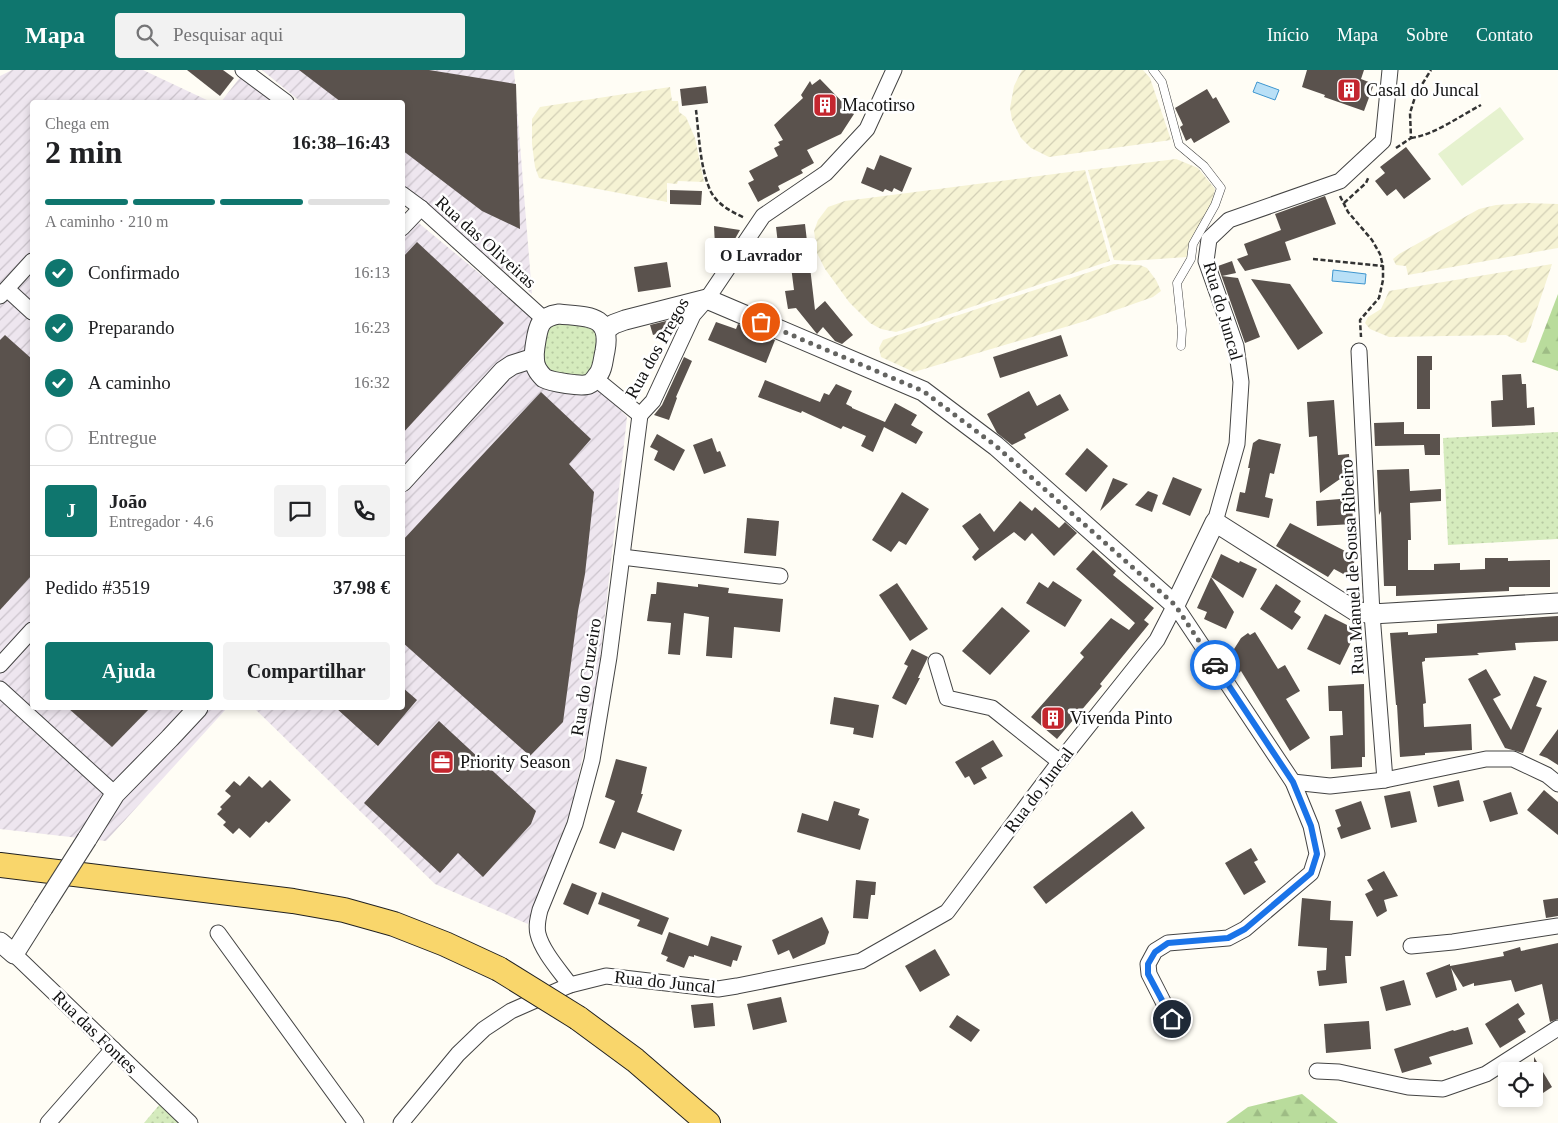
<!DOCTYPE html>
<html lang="pt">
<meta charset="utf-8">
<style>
:root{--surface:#fff;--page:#f2f2f2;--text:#202124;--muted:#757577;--line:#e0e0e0;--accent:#0f766e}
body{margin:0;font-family:Georgia,serif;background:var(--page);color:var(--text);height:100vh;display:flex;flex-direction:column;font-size:19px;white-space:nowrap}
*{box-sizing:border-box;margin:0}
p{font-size:16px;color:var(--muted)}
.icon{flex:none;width:28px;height:28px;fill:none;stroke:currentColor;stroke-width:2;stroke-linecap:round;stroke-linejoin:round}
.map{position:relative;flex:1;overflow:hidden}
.sheet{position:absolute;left:30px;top:30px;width:375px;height:610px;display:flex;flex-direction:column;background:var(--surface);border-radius:5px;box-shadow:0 2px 8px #0003}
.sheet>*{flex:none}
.fabs{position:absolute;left:1498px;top:992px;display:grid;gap:10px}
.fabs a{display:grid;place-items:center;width:45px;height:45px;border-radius:5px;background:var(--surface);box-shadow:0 2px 8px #0003;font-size:25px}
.pin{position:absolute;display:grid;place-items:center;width:42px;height:42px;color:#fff;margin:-21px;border:2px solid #fff;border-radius:50%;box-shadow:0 1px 5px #0007}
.courier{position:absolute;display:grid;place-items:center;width:50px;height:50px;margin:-25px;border:4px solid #1a73e8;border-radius:50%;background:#fff;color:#222;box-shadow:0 1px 6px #0007}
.bubble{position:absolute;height:35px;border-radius:5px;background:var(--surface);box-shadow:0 2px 8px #0003;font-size:16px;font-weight:600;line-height:35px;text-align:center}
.headline em{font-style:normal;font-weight:600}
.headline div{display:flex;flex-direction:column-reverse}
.headline{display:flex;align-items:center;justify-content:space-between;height:85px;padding:0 15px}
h1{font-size:32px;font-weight:600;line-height:38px}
.bar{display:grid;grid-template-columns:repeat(4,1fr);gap:8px 5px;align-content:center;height:60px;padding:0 15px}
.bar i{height:6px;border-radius:4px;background:var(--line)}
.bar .active{background:var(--accent)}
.bar p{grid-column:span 4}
.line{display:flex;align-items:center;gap:12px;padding:0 15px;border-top:1px solid var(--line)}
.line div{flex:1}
.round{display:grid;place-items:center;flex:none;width:52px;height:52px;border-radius:5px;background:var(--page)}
ol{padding:0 15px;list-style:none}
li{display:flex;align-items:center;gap:15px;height:55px}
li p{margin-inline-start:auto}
li .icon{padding:5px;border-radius:50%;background:var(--accent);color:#fff;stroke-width:4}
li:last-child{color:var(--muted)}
li i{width:28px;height:28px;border:2px solid var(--line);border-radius:50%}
.primary-button{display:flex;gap:10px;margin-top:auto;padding:10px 15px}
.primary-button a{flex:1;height:58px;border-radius:5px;background:var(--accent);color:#fff;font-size:20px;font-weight:600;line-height:58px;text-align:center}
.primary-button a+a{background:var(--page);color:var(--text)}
header{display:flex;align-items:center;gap:30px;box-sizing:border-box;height:70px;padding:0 25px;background:var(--accent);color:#fff}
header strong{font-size:24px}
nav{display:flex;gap:28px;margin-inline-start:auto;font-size:18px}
.search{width:350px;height:45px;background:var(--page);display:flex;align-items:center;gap:12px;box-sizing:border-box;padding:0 18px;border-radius:5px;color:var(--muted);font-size:19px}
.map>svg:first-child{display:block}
</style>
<header>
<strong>Mapa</strong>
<div class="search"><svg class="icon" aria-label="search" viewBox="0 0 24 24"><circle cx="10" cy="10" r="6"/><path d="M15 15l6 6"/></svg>Pesquisar aqui</div>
<nav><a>Início</a><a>Mapa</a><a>Sobre</a><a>Contato</a></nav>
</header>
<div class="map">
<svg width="1558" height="1053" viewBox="0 0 1558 1053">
<defs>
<pattern id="industrial-furrows" width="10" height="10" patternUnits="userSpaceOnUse" patternTransform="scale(1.25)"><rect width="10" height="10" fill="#eee6ef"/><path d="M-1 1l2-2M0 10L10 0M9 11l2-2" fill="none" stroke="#cbc4cc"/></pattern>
<pattern id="farmland-furrows" width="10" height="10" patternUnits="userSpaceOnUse" patternTransform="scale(1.25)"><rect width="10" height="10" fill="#f6f3d4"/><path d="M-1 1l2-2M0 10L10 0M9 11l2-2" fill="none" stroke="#d2cfb5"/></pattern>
<pattern id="green-dots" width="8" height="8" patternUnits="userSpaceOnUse" patternTransform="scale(1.25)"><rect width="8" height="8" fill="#d5ebbd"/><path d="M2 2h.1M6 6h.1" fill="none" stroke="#b6c8a1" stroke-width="1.8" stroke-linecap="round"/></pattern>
<pattern id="forest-firs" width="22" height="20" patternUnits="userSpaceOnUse" patternTransform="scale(1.25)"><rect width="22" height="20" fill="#b9dc9c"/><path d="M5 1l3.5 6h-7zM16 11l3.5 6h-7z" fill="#9ebc85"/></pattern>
</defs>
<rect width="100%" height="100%" fill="#fffdf5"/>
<g fill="url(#industrial-furrows)">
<path d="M12 0H143L211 32H32V638H227L106 771 0 759V6Z"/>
<path d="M262 0H514L532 224 403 117 402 32H301Z"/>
<path d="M241 6 273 32H221Z"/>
<path d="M403 140 526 242 627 347 596 626 571 740 528 854 435 814 254 638H402Z"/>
</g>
<g fill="url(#farmland-furrows)">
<path d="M1022 0H1143L1150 8 1171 70 1049 87 1031 78 1021 68 1012 50 1010 38 1014 16Z"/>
<path d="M670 17 672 31H678L679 42 686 47 695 68 704 112 678 111 677 114 667 113V132L539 108 535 97 532 74V49L540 37Z"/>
<path d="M1176 89 1198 98 1215 119 1212 132 1191 171 1187 187 1130 191 1114 190 1088 100Z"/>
<path d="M1085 100 1110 191 896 262 881 259 870 253 849 232 825 199 817 183 814 161 818 150 828 137 845 131Z"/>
<path d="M1526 133 1558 134V178L1408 205 1406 196 1396 195 1393 189 1399 184 1479 139 1496 135Z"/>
<path d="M1114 194 1140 195 1147 198 1156 210 1161 221 1153 227 1082 252 914 302 881 287 879 278 883 270Z"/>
<path d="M1552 194 1526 272 1521 273 1506 265 1389 267 1370 259 1365 253 1368 247 1381 239 1389 221Z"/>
</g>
<g fill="url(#green-dots)">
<path d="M554 253 590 255C594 259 597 263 598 268 600 278 594 304 583 307 575 309 557 302 548 300L542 288 545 261Z"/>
<path d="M1558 362V469L1448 475 1443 368Z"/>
<path d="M160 1034 180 1053H144Z"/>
</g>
<g fill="url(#forest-firs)">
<path d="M1558 224V301L1532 292Z"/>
<path d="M1302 1024 1338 1053H1226L1248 1037Z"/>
</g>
<path fill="#e6f2cf" d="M1500 37 1524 69 1462 116 1438 84Z"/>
<g fill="#b9e0f7" stroke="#3f96cf">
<path d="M1257 12 1279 20 1275 30 1253 22Z"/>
<path d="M1333 200 1366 204 1365 214 1332 211Z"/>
</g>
<g fill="#5a524d">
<path d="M187 0H223L234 8 220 26Z"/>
<path d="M299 0H429L516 14 520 159 482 141 402 80V32H341Z"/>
<path d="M1307 0H1364L1361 9 1374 14 1364 41 1324 27 1325 25 1302 17Z"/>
<path d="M820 9 854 44 841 64 807 80 814 93 801 100 803 103 778 116 780 120 758 132 748 113 754 110 749 101 778 86 774 78 780 75 778 72 783 70 774 55 803 28 801 25 810 11 812 15Z"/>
<path d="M706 16 708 33 682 36 680 19Z"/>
<path d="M1207 19 1213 29 1216 27 1230 52 1194 73 1191 68 1186 71 1180 57 1183 55 1175 38Z"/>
<path d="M1406 77 1431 109 1404 129 1396 119 1387 126 1375 111 1385 103 1380 97Z"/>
<path d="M880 85 912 98 902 122 894 118 892 122 885 119 883 122 861 113 867 97 874 100Z"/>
<path d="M670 120 702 121 701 135 670 134Z"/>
<path d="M1325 126 1336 154 1285 172 1291 190 1245 201 1237 189 1248 185 1244 174 1281 160 1275 144Z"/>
<path d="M805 154 815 240 825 231 853 265 842 274 835 271 823 257 817 264 796 238 788 239 785 221 794 220 788 173 778 174 776 157Z"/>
<path d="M714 156 740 160 731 176H715Z"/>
<path d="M417 172 504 253 402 364V188Z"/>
<path d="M1232 191 1236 203 1222 206 1238 208 1260 267 1245 273 1218 196Z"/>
<path d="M667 192 671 217 638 222 634 197Z"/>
<path d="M1251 209 1290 214 1323 263 1298 280Z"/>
<path d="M682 247 677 257 653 265 650 255Z"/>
<path d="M716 252 736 259 738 254 775 270 766 293 708 270Z"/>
<path d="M5 265 32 289V505L0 540V270Z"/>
<path d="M1061 265 1068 286 1000 308 993 287Z"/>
<path d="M1417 286H1432V300H1430V339H1417Z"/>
<path d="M684 287 692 291 676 327 677 328 669 350 654 345 662 335Z"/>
<path d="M1521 304 1522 314H1526L1527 338 1534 337 1535 355 1492 357 1491 331 1503 330 1502 305Z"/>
<path d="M765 310 820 332 824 323 829 325 836 314 852 321 846 334 852 337V338L885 352 895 333 917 345 911 355 923 362 916 374 884 357 873 382 861 376 866 366 843 356 841 359 802 341 801 343 758 327Z"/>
<path d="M1029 321 1037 336 1060 324 1069 340 1024 364 1026 368 1012 375 997 363 987 344Z"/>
<path d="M541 322 591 369 569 394 594 422 585 504 578 541 563 652 530 686 402 572V471Z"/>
<path d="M1334 330 1338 385 1349 384 1350 402 1320 423 1317 366 1309 367 1307 332Z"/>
<path d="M1404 352V364H1440V385H1425L1424 375 1375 376 1374 353Z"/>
<path d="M657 364 685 380 674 401 654 390 658 381 650 377Z"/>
<path d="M712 368 717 382 720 381 726 396 704 404 693 375Z"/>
<path d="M1259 369 1281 374 1274 404 1270 403 1265 427 1273 429 1269 448 1236 441 1240 422 1245 423 1250 398H1248L1253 373Z"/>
<path d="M1087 378 1108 396 1086 422 1065 404Z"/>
<path d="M1409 399 1410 421 1441 419V431L1410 433 1411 470H1408V500H1434V494L1460 493V500L1485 499V488H1508V491L1550 490V517H1509V521L1396 526V516H1384L1381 441 1379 445 1377 400Z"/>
<path d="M1173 407 1202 419 1190 446 1162 434Z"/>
<path d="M1113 408 1128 414 1100 441Z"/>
<path d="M1148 421 1158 425 1152 442 1135 435Z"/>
<path d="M902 422 929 439 906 475 899 471 891 482 872 470Z"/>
<path d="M1352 428 1353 454 1317 456 1316 431Z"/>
<path d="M1020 431 1032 441 1035 437 1059 458 1065 452 1077 463 1054 486 1032 463 1025 471 1014 462 975 491 972 487 979 479 962 456 980 443 994 462Z"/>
<path d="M747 448 779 451 776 486 744 483Z"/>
<path d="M1290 453 1357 487 1347 506 1334 499 1328 507 1276 476Z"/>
<path d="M1093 480 1116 501 1113 505 1154 538 1144 550 1149 554 1100 614 1102 616 1057 669 1031 647 1084 587 1080 583 1111 548 1129 560 1135 553 1076 499Z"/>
<path d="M1221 484 1239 493 1240 491 1257 499 1243 528 1211 507Z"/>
<path d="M1211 507 1234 542 1226 559 1204 549 1207 542 1197 538Z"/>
<path d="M1053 511 1082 530 1065 557 1026 533 1039 512 1048 518Z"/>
<path d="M657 512 698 517V514L729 518 728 523 783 529 780 562 734 557 732 588 706 586 709 547 684 543 680 585 668 584 671 553 647 551 651 524H656Z"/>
<path d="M897 513 928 559 910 571 879 525Z"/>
<path d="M1276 514 1301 531 1294 542 1301 547 1292 560 1260 539Z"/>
<path d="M1002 537 1030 561 990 605 962 581Z"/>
<path d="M1325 544 1357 560 1340 595 1307 579Z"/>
<path d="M1558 546V571L1515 573 1516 580 1477 583 1479 585 1425 588V591L1422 592 1426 633 1423 634 1424 657 1471 654 1472 680 1425 683V685L1400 687 1397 635H1396L1390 563 1408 562V565L1437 563V554Z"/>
<path d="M1255 562 1278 599 1285 595 1300 621 1286 629 1310 668 1290 681 1241 601 1239 603 1229 587 1241 568 1248 563 1250 565Z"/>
<path d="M912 579 928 587 918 608H920L906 635 892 628 908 596 904 594Z"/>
<path d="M1486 599 1501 625 1493 629 1511 660 1534 606 1547 611 1536 636 1542 638 1523 683 1505 678 1468 609Z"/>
<path d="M1364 614 1365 687H1362V697L1331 699 1330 666 1343 665 1342 641H1329L1328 616Z"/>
<path d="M402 617 417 630 378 676 336 638H402Z"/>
<path d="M834 627 879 635 873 668 853 664 854 658 830 654Z"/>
<path d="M68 638H150L112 677Z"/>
<path d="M439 651 536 741 531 754 483 807 458 783 440 803 364 733Z"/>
<path d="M1558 659V695L1547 688 1539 685Z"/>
<path d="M993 670 1003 686 981 698 987 708 974 715 969 706 965 708 955 692Z"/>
<path d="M616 689 647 697 641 724H643L637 742 682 760 674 781 622 762 615 779 599 773 615 731 605 727Z"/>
<path d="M249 706 262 718 270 710 291 730 269 753 266 751 250 768 239 758 233 764 223 755 226 752 217 744 222 739 220 737 231 726 225 721 234 711 240 716Z"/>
<path d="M1459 710 1464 731 1438 737 1433 716Z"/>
<path d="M1544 720 1558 732V765L1527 740Z"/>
<path d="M1410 721 1417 752 1391 758 1384 726Z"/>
<path d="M1511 722 1518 744 1490 752 1483 731Z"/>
<path d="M834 731 860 739 858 745 869 749 860 780 797 762 802 743 828 751Z"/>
<path d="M1361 731 1371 759 1341 769 1337 758 1341 756 1335 740Z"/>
<path d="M1132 741 1145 758 1046 834 1033 817Z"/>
<path d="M1251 778 1258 790 1254 792 1266 812 1244 825 1225 793Z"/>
<path d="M1384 801 1398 826 1384 830 1387 841 1377 847 1365 824 1373 820 1367 810Z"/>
<path d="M856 810 876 812 875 825H871L868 849 853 848Z"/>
<path d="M572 813 597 823 588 845 563 834Z"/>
<path d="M602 822 669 848 662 865 637 856 640 850 598 834Z"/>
<path d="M1302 828 1331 831 1330 850 1353 851 1351 886H1345L1347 913 1319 916 1317 901 1326 900 1327 878 1298 876Z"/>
<path d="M1558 828V846L1546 848 1543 830Z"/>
<path d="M822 847 829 862 825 874 793 889 789 880 778 885 772 870Z"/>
<path d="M669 862 708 876 711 866 742 876 737 891 733 890 731 897 694 885V887L689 886 684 898 666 891 668 887 661 884Z"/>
<path d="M1558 873V949L1550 952 1542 914 1515 922 1511 910 1474 916V913L1463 917 1451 898 1457 920 1436 928 1426 903 1450 894V896L1504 886 1503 882 1520 877 1521 881Z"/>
<path d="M935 879 950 905 920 922 905 896Z"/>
<path d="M1404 910 1411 935 1386 941 1380 917Z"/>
<path d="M781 927 787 952 753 960 747 934Z"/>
<path d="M713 933 715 956 694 958 691 935Z"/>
<path d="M1518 933 1525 944 1518 949 1526 962 1500 978 1485 954Z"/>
<path d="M957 945 980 960 971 972 949 957Z"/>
<path d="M1369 951 1371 979 1326 983 1324 954Z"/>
<path d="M1468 957 1473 974 1429 987 1432 994 1402 1003 1394 979 1453 960 1454 961Z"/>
<path d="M1534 987 1552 1017 1534 1029Z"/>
</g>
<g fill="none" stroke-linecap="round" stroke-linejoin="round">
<g stroke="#444" stroke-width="9">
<path id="service" d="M1153 0 1162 12 1179 75 1204 96 1221 118 1215 135 1193 174 1191 189 1177 213 1182 260 1181 276"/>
</g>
<g stroke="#444" stroke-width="17">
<g id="minor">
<path d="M243 0 286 32"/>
<path d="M402 124 421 138 544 249"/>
<path d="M402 158 421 138"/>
<path d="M7 219 32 242"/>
<path d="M0 226 32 191"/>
<path d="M1359 281 1372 544 1385 710"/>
<path d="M640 345 653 331 693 245 707 229 763 146 826 103 867 59 894 0"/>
<path d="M1215 452 1237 374 1241 312 1236 276 1206 191 1209 169 1229 150 1340 111 1383 71 1390 0"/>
<path d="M622 487 780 506"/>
<path d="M936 591 947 628 992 638 1060 692"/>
<path d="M0 595 32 560"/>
<path d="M0 619 115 724"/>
<path d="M1293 712 1330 716 1385 710 1486 689H1513L1547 705 1558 714"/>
<path d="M218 863 356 1053"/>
<path d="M1411 876 1453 872 1558 856"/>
<path d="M14 884 190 1053"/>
<path d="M570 915C560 901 542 881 538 864 536 856 538 848 540 840L575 754 592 690 609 587 640 345 596 309"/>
<path d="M1317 1001 1339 1002 1408 1017 1443 1019 1486 1004 1558 958"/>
<path d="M48 1053 113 979"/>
<path d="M401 1053 458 984 484 959 511 941 570 915 606 906 718 919 737 916 861 891 947 842 1058 694 1157 570 1175 535 1293 712 1311 756 1317 784 1311 803 1245 859 1228 868 1168 873 1155 881 1148 894 1149 904 1172 949"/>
</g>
</g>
<g stroke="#444" stroke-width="21">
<g id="tertiary">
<path d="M559 244C587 247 612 244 605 281 603 289 603 300 597 306 595 309 592 313 589 314 582 317 551 312 544 308 542 306 538 301 537 299 533 292 534 284 535 277 538 258 538 247 559 244Z"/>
<path d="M605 260 614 254 625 250 707 229 923 321 996 376 1175 535 1215 452 1355 541 1372 544 1558 533"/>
<path d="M402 412 503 301 512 295 534 288"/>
<path d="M87 769 115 724 170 668 198 638"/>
<path d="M0 872 14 884 43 838"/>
</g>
</g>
<g stroke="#222" stroke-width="26">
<g id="primary">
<path d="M0 795 293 831 344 840 394 854 445 874 499 899"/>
<path d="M578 948 635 990 708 1053"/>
</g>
</g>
<g stroke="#333" stroke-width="2.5" stroke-dasharray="5 2.5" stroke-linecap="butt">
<path d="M696 40C699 65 700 99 711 122 718 135 732 142 745 148"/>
<path d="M1411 68C1434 65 1460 46 1481 35"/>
<path d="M1396 78 1411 68 1410 43 1416 24 1431 0"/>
<path d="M1340 126 1348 142 1372 170 1380 184 1383 196V210L1379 228 1360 250 1361 267"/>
<path d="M1344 133 1366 113 1369 106"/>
<path d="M1313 189 1383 196"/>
</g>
<use href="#service" stroke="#fff" stroke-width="8"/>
<use href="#minor" stroke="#fff" stroke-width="15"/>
<use href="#tertiary" stroke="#fff" stroke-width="19"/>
<use href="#primary" stroke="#f9d66b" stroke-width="24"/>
<g stroke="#444" stroke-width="21" stroke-linecap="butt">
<path id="tertiary-bridge" d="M43 838 87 769"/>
</g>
<g stroke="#222" stroke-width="26" stroke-linecap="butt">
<path id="primary-bridge" d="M499 899 578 948"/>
</g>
<use href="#tertiary-bridge" stroke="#fff" stroke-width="19"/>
<use href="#primary-bridge" stroke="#f9d66b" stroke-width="24"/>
</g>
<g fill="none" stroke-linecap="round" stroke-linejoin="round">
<path stroke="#646461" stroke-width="5" stroke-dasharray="0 9" d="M761 252 923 321 996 376 1175 535 1215 595"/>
<path stroke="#1a73e8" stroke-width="6" d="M1172 949 1148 904V894L1155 882 1168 873 1228 868 1245 859 1311 803 1317 784 1311 756 1293 712 1215 595"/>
</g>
<defs>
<g id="building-square" transform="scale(1.25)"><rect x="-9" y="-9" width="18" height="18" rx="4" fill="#c4262e" stroke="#fff"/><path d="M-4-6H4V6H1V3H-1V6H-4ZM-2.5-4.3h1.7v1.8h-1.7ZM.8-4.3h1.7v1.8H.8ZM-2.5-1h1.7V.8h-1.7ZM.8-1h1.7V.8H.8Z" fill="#fff"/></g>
<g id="office-square" transform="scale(1.25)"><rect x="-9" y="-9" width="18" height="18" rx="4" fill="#c4262e" stroke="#fff"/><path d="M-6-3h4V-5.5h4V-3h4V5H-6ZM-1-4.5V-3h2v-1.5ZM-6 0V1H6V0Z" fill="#fff"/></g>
</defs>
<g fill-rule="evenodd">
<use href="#building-square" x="1349" y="20"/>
<use href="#building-square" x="825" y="35"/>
<use href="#building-square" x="1053" y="648"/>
<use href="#office-square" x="442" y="692"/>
</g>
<g text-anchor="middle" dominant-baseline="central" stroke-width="5" stroke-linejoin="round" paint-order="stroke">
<g font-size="18" fill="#111" stroke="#fff" text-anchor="start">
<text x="1366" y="20">Casal do Juncal</text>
<text x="842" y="35">Macotirso</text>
<text x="1070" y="648">Vivenda Pinto</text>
<text x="460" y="692">Priority Season</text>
</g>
<g font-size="18" fill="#111" stroke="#fff">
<text transform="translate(486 172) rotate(42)">Rua das Oliveiras</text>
<text transform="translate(1223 241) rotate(74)">Rua do Juncal</text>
<text transform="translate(657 278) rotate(-61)">Rua dos Pregos</text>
<text transform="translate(1352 497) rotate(-93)">Rua Manuel de Sousa Ribeiro</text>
<text transform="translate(586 607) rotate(-81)">Rua do Cruzeiro</text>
<text transform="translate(1039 720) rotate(-53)">Rua do Juncal</text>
<text transform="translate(665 912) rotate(6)">Rua do Juncal</text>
<text transform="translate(95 962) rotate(44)">Rua das Fontes</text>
</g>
</g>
</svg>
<div class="fabs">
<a><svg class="icon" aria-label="locate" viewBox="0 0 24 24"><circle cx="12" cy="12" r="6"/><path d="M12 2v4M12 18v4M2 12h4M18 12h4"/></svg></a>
</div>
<div class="pin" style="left:761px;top:252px;background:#ea580c"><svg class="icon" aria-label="bag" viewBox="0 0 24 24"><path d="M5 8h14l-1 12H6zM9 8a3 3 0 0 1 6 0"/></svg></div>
<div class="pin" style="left:1172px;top:949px;background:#1f2937"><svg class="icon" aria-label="home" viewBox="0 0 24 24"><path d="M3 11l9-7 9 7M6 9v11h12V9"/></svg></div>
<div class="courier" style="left:1215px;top:595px"><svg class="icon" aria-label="car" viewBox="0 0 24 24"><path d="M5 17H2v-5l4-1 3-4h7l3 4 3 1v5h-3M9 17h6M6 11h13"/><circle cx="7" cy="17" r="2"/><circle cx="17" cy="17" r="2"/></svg></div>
<div class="bubble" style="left:705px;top:168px;width:112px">O Lavrador</div>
<section class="sheet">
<div class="headline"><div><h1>2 min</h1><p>Chega em</p></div><em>16:38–16:43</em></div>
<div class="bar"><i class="active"></i><i class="active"></i><i class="active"></i><i></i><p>A caminho · 210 m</p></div>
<ol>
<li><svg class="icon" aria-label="check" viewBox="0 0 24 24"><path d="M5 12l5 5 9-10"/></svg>Confirmado<p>16:13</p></li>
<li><svg class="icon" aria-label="check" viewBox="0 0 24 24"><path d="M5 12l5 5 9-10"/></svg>Preparando<p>16:23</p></li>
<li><svg class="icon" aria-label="check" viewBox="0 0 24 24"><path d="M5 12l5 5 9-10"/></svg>A caminho<p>16:32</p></li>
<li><i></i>Entregue</li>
</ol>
<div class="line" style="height:90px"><b class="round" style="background:var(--accent);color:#fff">J</b><div><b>João</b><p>Entregador · 4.6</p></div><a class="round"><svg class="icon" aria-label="chat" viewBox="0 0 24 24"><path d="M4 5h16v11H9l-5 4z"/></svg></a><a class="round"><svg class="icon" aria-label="phone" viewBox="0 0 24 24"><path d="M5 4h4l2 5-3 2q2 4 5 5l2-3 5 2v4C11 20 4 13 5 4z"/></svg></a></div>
<div class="line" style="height:65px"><div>Pedido #3519</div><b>37.98 €</b></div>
<div class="primary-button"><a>Ajuda</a><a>Compartilhar</a></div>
</section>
</div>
